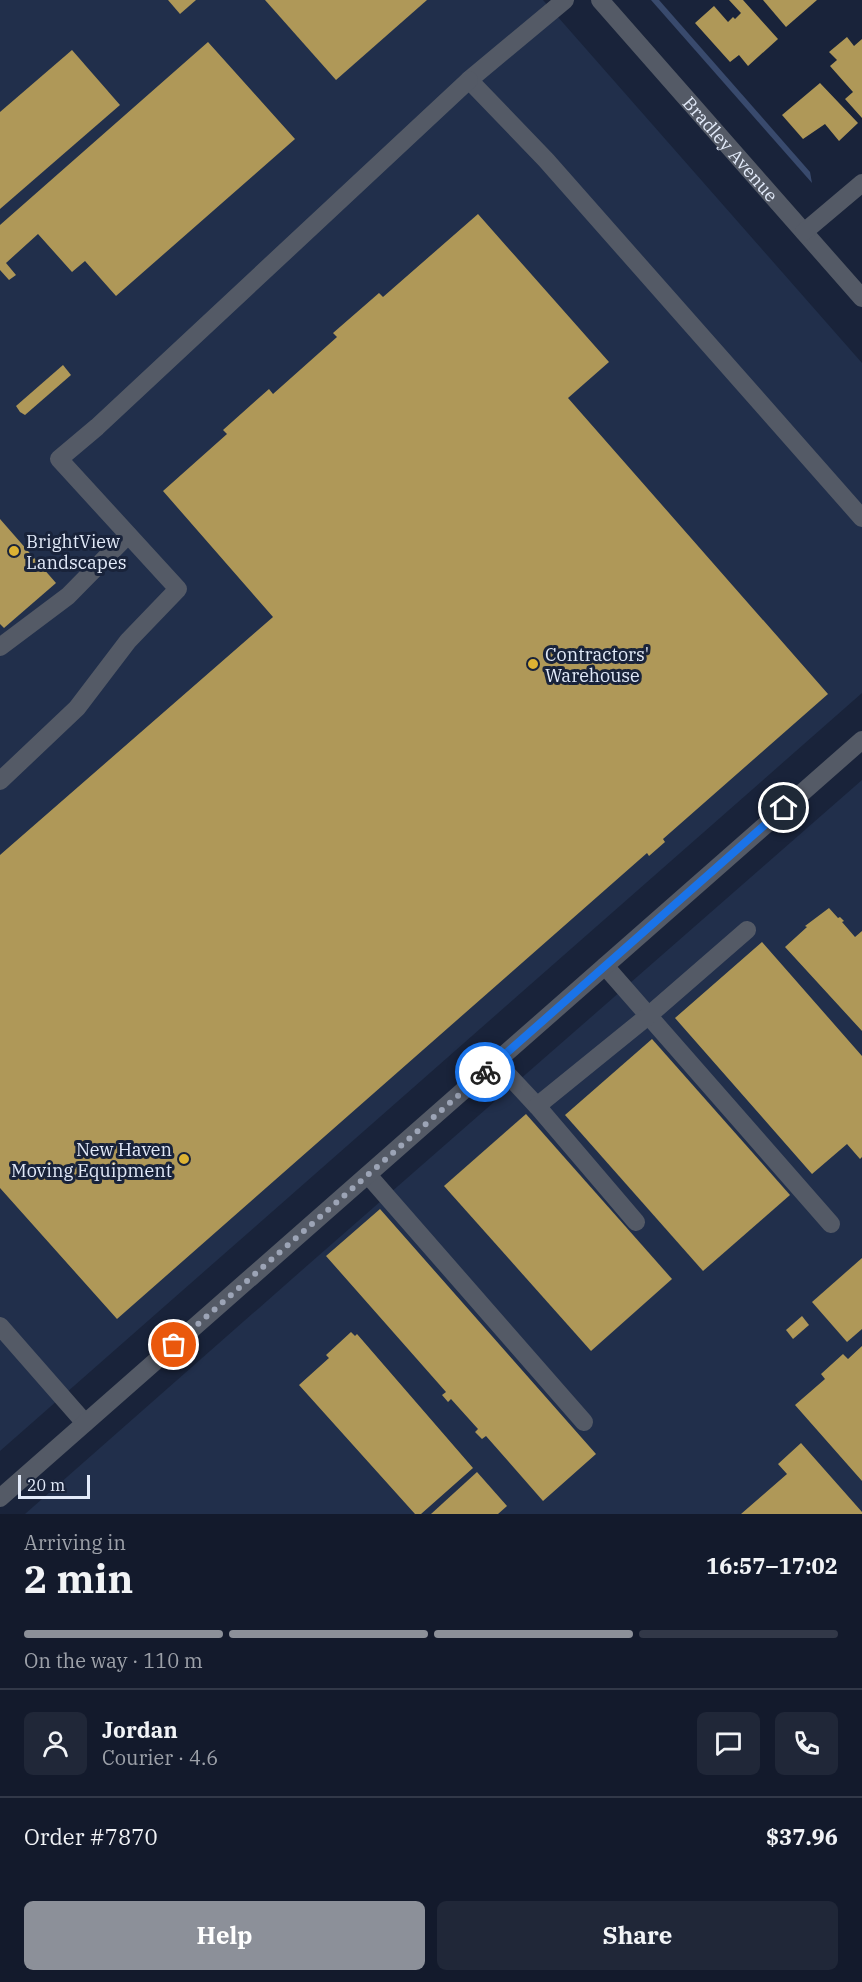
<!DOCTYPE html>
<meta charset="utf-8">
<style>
:root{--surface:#131a2c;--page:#202738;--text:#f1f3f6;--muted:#9da1a9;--line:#323848;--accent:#8c9099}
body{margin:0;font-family:"IBM Plex Serif",serif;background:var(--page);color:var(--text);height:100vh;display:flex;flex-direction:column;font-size:22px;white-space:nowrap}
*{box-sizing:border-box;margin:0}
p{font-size:20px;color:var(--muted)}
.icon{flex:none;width:33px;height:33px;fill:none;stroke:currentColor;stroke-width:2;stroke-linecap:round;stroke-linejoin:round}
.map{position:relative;height:1514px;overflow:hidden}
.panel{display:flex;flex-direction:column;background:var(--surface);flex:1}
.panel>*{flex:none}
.scale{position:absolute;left:18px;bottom:15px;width:72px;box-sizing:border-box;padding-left:6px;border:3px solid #e2eaf9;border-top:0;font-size:16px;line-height:21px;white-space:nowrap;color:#e2eaf9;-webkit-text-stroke:4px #19233a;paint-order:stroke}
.pin{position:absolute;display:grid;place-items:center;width:51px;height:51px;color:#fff;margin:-26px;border:3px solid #fff;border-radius:50%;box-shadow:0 2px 6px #0007}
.courier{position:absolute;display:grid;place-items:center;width:60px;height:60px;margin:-30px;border:4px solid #1a73e8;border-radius:50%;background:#fff;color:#222;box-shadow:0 2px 8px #0007}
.summary em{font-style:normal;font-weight:700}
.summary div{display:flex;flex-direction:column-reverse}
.summary{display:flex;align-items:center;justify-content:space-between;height:102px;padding:0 24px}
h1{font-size:39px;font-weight:700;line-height:45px}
.bar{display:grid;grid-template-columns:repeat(4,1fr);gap:9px 6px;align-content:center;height:72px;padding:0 24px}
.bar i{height:8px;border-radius:4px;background:var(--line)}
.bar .on{background:var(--accent)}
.bar p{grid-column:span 4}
.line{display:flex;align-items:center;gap:15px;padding:0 24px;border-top:2px solid var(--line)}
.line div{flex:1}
.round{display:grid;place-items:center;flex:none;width:63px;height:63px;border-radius:9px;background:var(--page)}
.button{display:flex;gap:12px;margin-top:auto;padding:12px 24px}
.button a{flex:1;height:69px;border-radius:9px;background:var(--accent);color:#fff;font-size:24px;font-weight:700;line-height:69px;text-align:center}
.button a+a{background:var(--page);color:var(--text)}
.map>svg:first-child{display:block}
</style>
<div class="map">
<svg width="862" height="1514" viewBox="0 0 862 1514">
<rect width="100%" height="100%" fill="#19233a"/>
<g fill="#212f4b">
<path d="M0 0H543L862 363V693L0 1451Z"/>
<path d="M862 780V1514H25L301 1271Z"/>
</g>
<path fill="#394a6d" d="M651 0H659L810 172 812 183Z"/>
<g fill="#af9858">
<path d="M168 0H196L180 14Z"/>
<path d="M265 0H427L336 80Z"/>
<path d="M729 0H743L778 39 748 66 739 55 730 62 695 23 714 6 728 22 733 17 735 19 741 13Z"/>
<path d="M763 0H817L786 27Z"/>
<path d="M847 37 854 46 862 39V118L845 99 853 92 830 66 837 60 829 52Z"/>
<path d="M208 42 295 139 116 296 85 261 72 272 38 234 6 263 16 275 9 280 0 270V225Z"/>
<path d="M72 50 120 105 0 209V112Z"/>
<path d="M820 83 858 123 839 141 825 124 803 139 782 115Z"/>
<path d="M478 214 609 362 568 398 828 694 663 839 665 842 649 856 647 853 117 1319 0 1188V855L273 617 163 491 227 434 223 430 269 389 273 394 337 337 333 333 379 293 383 297Z"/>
<path d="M63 365 71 375 25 415 20 412 16 406Z"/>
<path d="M0 519 56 583 4 628 0 624Z"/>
<path d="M829 908 838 918 840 917 844 921 842 922 855 937 862 931V1031L785 947 807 927 805 926Z"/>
<path d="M762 942 862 1056V1157L860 1159 847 1144 812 1174 675 1018Z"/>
<path d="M652 1039 790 1195 703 1271 565 1115Z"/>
<path d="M526 1114 672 1279 591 1351 444 1186Z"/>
<path d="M380 1209 596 1454 543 1501 486 1436 482 1439 475 1432 478 1429 451 1399 448 1402 442 1395 446 1392 326 1256Z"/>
<path d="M862 1258V1329L847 1342 812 1302Z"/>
<path d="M802 1316 809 1325 793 1339 786 1330Z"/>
<path d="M351 1332 355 1336 357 1334 473 1468 421 1514H415L299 1385 329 1358 326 1355Z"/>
<path d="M862 1346V1481L795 1405 825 1379 821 1374 843 1354 848 1359Z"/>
<path d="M801 1443 862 1512V1514H741L787 1474 778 1464Z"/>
<path d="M477 1472 507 1506 498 1514H431Z"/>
</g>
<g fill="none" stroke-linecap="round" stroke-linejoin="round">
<g stroke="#545a66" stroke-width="18">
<path d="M565 0 469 80 546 160 862 518"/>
<path id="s1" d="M600 0 862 298"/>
<path d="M804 232 862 183"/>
<path d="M0 647 68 596 128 535"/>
<path d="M0 781 77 708 128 641 178 589 59 459 97 427 469 80"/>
<path d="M605 966 831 1224"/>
<path d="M496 1062 537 1106"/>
<path d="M368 1175 584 1422"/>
<path d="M636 1222 537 1106 648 1016 747 930"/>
<path d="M0 1326 85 1423"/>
<path d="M0 1498 862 740"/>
</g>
</g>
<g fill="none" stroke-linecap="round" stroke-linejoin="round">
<path stroke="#9ca4b6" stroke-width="6" stroke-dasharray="0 10.8" d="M174 1345 485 1072"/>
<path stroke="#1a73e8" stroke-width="8" d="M485 1072 784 808"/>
</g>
<g fill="#dcb233" stroke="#19233a" stroke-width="2">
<circle cx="14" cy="551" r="6"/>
<circle cx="533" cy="664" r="6"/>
<circle cx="184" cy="1159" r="6"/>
</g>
<g text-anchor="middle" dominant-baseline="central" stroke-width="6" stroke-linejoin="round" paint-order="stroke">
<g font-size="18" fill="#e2eaf9" stroke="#19233a">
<text stroke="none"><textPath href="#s1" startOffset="198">Bradley Avenue</textPath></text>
</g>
<g font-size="18" fill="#e2eaf9" stroke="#19233a" text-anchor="start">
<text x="26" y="541">BrightView<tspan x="26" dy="21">Landscapes</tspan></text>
<text x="545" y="654">Contractors'<tspan x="545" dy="21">Warehouse</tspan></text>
<text x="172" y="1149" text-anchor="end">New Haven<tspan x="172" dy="21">Moving Equipment</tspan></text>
</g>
</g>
</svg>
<div class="scale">20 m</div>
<div class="pin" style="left:174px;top:1345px;background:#ea580c"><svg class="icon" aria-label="bag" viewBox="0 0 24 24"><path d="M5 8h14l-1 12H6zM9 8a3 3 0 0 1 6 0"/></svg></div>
<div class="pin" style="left:784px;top:808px;background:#1f2937"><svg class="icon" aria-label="home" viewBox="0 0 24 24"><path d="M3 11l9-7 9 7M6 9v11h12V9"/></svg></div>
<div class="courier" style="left:485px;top:1072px"><svg class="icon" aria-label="bike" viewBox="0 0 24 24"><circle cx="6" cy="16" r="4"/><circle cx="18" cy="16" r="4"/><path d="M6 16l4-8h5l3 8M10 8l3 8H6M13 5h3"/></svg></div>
</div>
<section class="panel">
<div class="summary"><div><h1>2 min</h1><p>Arriving in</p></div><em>16:57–17:02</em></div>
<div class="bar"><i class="on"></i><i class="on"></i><i class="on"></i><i></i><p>On the way · 110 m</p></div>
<div class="line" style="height:108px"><a class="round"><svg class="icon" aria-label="person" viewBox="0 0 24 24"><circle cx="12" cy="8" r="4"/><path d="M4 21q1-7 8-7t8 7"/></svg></a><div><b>Jordan</b><p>Courier · 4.6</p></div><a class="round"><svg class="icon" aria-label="chat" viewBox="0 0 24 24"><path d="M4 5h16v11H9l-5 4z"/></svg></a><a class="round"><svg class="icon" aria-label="phone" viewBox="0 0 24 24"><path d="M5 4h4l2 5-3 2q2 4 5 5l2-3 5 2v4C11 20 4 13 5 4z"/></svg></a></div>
<div class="line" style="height:78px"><div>Order #7870</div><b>$37.96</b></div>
<div class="button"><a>Help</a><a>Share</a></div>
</section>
